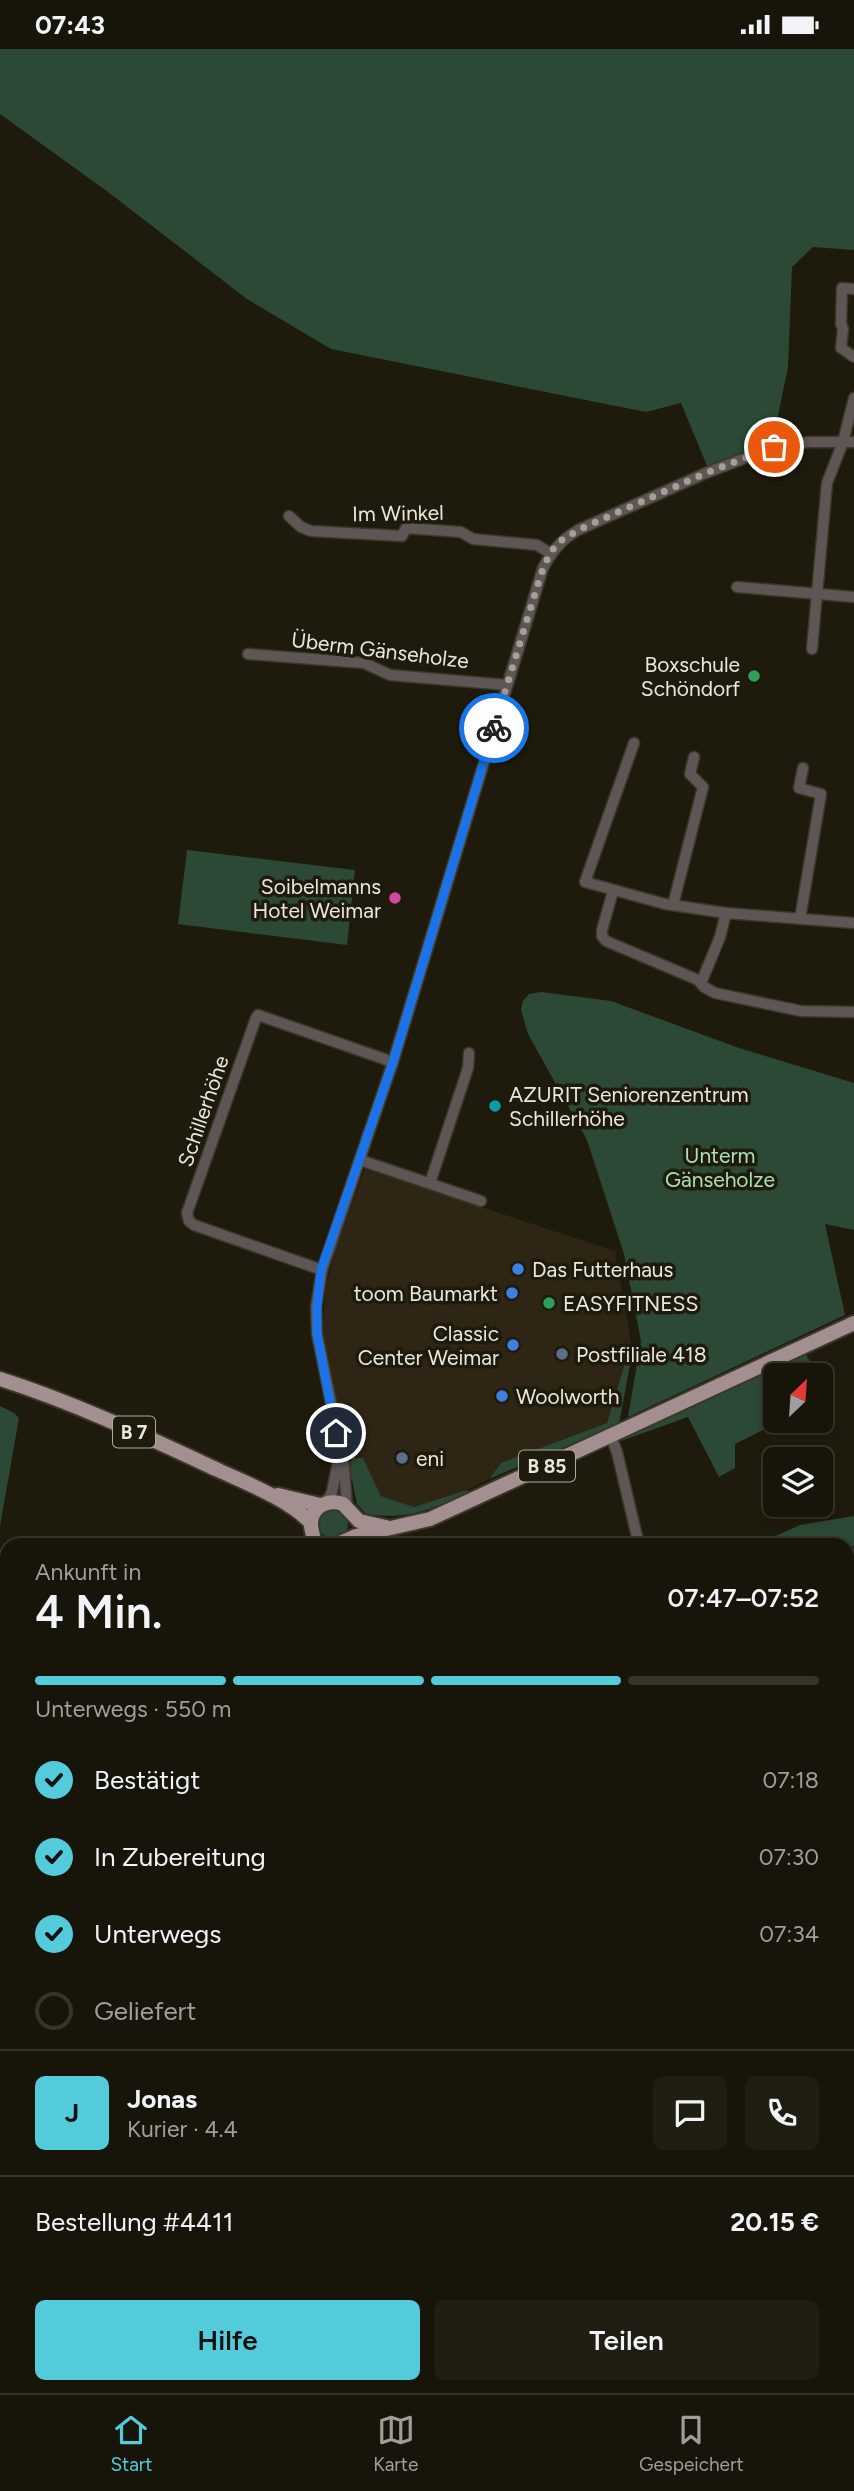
<!DOCTYPE html>
<html lang="de">
<meta charset="utf-8">
<style>
:root{--surface:#171409;--page:#201d12;--text:#f1f3f6;--muted:#9e9e9c;--line:#36332a;--accent:#53cbdb}
body{margin:0;font-family:Figtree,sans-serif;background:var(--page);color:var(--text);height:100vh;display:flex;flex-direction:column;font-size:26px;white-space:nowrap}
*{box-sizing:border-box;margin:0}
p{font-size:23px;color:var(--muted)}
.icon{flex:none;width:38px;height:38px;fill:none;stroke:currentColor;stroke-width:2;stroke-linecap:round;stroke-linejoin:round}
.map{position:relative;flex:1;overflow:hidden}
.sheet{position:absolute;left:0px;top:1489px;width:854px;height:856px;display:flex;flex-direction:column;background:var(--surface);border-radius:21px 21px 0 0;box-shadow:0 4px 10px #0003,0 0 0 2px var(--line)}
.sheet>*{flex:none}
.needle{width:46px;rotate:25deg}
.fabs{position:absolute;left:763px;top:1314px;display:grid;gap:14px}
.fabs a{display:grid;place-items:center;width:70px;height:70px;border-radius:10px;background:var(--surface);box-shadow:0 4px 10px #0003,0 0 0 2px var(--line);font-size:35px}
.pin{position:absolute;display:grid;place-items:center;width:60px;height:60px;color:#fff;margin:-30px;border:4px solid #fff;border-radius:50%;box-shadow:0 2px 7px #0007}
.courier{position:absolute;display:grid;place-items:center;width:70px;height:70px;margin:-35px;border:5px solid #1a73e8;border-radius:50%;background:#fff;color:#222;box-shadow:0 2px 9px #0007}
.overview em{font-style:normal;font-weight:600}
.overview div{display:flex;flex-direction:column-reverse}
.overview{display:flex;align-items:center;justify-content:space-between;height:119px;padding:0 35px}
h1{font-size:46px;font-weight:600;line-height:52px}
.bar{display:grid;grid-template-columns:repeat(4,1fr);gap:10px 7px;align-content:center;height:84px;padding:0 35px}
.bar i{height:9px;border-radius:5px;background:var(--line)}
.bar .active{background:var(--accent)}
.bar p{grid-column:span 4}
.line{display:flex;align-items:center;gap:18px;padding:0 35px;border-top:2px solid var(--line)}
.line div{flex:1}
.round{display:grid;place-items:center;flex:none;width:74px;height:74px;border-radius:10px;background:var(--page)}
ol{padding:0 35px;list-style:none}
li{display:flex;align-items:center;gap:21px;height:77px}
li p{margin-inline-start:auto}
li .icon{padding:7px;border-radius:50%;background:var(--accent);color:#111;stroke-width:4}
li:last-child{color:var(--muted)}
li i{width:38px;height:38px;border:4px solid var(--line);border-radius:50%}
.cta{display:flex;gap:14px;margin-top:auto;padding:14px 35px}
.cta a{flex:1;height:80px;border-radius:10px;background:var(--accent);color:#111;font-size:28px;font-weight:600;line-height:80px;text-align:center}
.cta a+a{background:var(--page);color:var(--text)}
.status{display:flex;justify-content:space-between;align-items:center;height:49px;padding:0 35px;background:var(--surface);direction:ltr}
.status svg{height:19px;fill:currentColor}
.dock{display:flex;justify-content:space-around;align-items:center;height:98px;border-top:2px solid var(--line);background:var(--surface);font-size:19px;color:var(--muted)}
.dock a{display:grid;justify-items:center;gap:4px}
.dock .active{color:var(--accent)}
.map>svg:first-child{display:block}
</style>
<div class="status"><b>07:43</b><svg viewBox="0 0 49 12"><path d="M0 12V9h3v3zM5 12V6h3v6zM10 12V3h3v9zM15 12V0h3v12zM26 1h20v11H26zM47 4h2v5h-2z"/></svg></div>
<div class="map">
<svg width="854" height="2344" viewBox="0 0 854 2344">
<rect width="100%" height="100%" fill="#1f1b0c"/>
<path fill="#2e2515" d="M365 1120 615 1202 631 1294 607 1374 501 1414 489 1430 466 1442 414 1458 381 1447 363 1409H353L326 1313 323 1279 325 1243 336 1197Z"/>
<g fill="#2b4934">
<path d="M0 0H854V201L813 198 792 218 788 318 773 391 707 417 681 354 646 363 331 300 247 250 108 143 0 65Z"/>
<path d="M187 801 355 821 347 896 178 875Z"/>
<path d="M541 943 611 952 739 999 854 1034V1181L825 1175 845 1266 628 1368 641 1292 624 1205 587 1091 528 985 521 961 523 952 529 945Z"/>
<path d="M631 1294 632 1305 619 1375 489 1430 501 1414 607 1374Z"/>
<path d="M805 1304 818 1326H775V1372H781L735 1395V1419L719 1428 688 1368 621 1392 622 1389Z"/>
<path d="M0 1357 14 1364 19 1369 0 1477Z"/>
<path d="M353 1409H363L381 1447 414 1458 467 1441 468 1443C429 1461 410 1471 366 1465L357 1455 352 1431 349 1430 348 1415Z"/>
<circle cx="333" cy="1475" r="15"/>
<path d="M854 1467V1497L756 1496 800 1476Z"/>
<path d="M0 1817 7 1819V1903L0 1900Z"/>
<path d="M54 2338H214L206 2344H48Z"/>
</g>
<g fill="none" stroke-linecap="round" stroke-linejoin="round">
<path stroke="#2b3c57" stroke-width="2.5" d="M0 1816 7 1817"/>
<g stroke="#3b3829" stroke-width="13">
<g id="minor">
<path d="M854 240 842 239 841 275 843 280 841 299 854 308"/>
<path d="M289 467 301 478 311 482 402 487 406 479 461 483 473 490 537 496 550 504"/>
<path d="M737 538 854 548"/>
<path d="M812 600 827 434 843 393 854 349"/>
<path d="M248 605 364 614 390 626 507 636"/>
<path d="M634 694 585 833 665 855 726 864 854 874"/>
<path d="M613 842 602 881V887L606 892 698 931 704 938 715 944 801 962 854 963"/>
<path d="M673 856 703 738 690 725 694 708"/>
<path d="M800 870 821 745 799 739 803 719"/>
<path d="M701 934 720 888 726 864"/>
<path d="M360 1111 481 1152"/>
<path d="M430 1134 468 1019 469 1004"/>
<path d="M322 1221 194 1176 189 1172 187 1164 256 969 258 966 393 1013"/>
<path d="M611 1388 617 1403 639 1496"/>
<path d="M326 1454 332 1443 339 1408"/>
<path d="M347 1458 344 1418 317 1285 316 1258 322 1221 393 1013 543 519C552 502 561 491 578 481L706 424 774 398 809 393H854"/>
<path d="M847 1580 854 1583"/>
<path d="M0 2053 7 2039"/>
</g>
</g>
<g stroke="#3b3829" stroke-width="18">
<g id="primary">
<path d="M0 1330C75 1354 147 1388 218 1421 246 1434 290 1451 311 1474"/>
<path d="M278 1446 320 1456"/>
<path d="M314 1496C315 1488 310 1481 311 1473 313 1456 329 1450 343 1455L359 1472 386 1478"/>
<path d="M336 1496 356 1487 430 1470 854 1274"/>
<path d="M0 2093 7 2083"/>
</g>
</g>
<use href="#minor" stroke="#5f5555" stroke-width="10"/>
<use href="#primary" stroke="#a38f8f" stroke-width="14"/>
</g>
<g fill="none" stroke-linecap="round" stroke-linejoin="round">
<path stroke="#a3a094" stroke-width="7" stroke-dasharray="0 12.6" d="M494 679 541 525 550 504 559 493 578 481 706 424 774 398"/>
<path stroke="#1a73e8" stroke-width="9" d="M336 1384 317 1285V1258L321 1221 393 1013 494 679"/>
</g>
<g fill="#2e9e5b" stroke="#1f1b0c" stroke-width="2.5">
<circle cx="754" cy="627" r="7"/>
<circle cx="549" cy="1254" r="7"/>
</g>
<circle fill="#d1479c" stroke="#1f1b0c" stroke-width="2.5" cx="395" cy="849" r="7"/>
<circle fill="#0f9aa8" stroke="#1f1b0c" stroke-width="2.5" cx="495" cy="1057" r="7"/>
<g fill="#3f7fe0" stroke="#1f1b0c" stroke-width="2.5">
<circle cx="518" cy="1220" r="7"/>
<circle cx="512" cy="1244" r="7"/>
<circle cx="513" cy="1296" r="7"/>
<circle cx="502" cy="1347" r="7"/>
</g>
<g fill="#5c6f8a" stroke="#1f1b0c" stroke-width="2.5">
<circle cx="562" cy="1305" r="7"/>
<circle cx="402" cy="1409" r="7"/>
</g>
<g text-anchor="middle" dominant-baseline="central" stroke-width="7" stroke-linejoin="round" paint-order="stroke">
<g fill="#1f1b0c" stroke="#adaa9e" stroke-width="2">
<rect x="113" y="1367.5" width="42" height="31" rx="5"/>
<rect x="519" y="1401.5" width="56" height="31" rx="5"/>
</g>
<g font-size="19" font-weight="bold" fill="#eae7dd">
<text x="134" y="1383">B 7</text>
<text x="547" y="1417">B 85</text>
</g>
<g font-size="21" fill="#eae7dd" stroke="#1f1b0c">
<text transform="translate(398 464) rotate(-1)">Im Winkel</text>
<text transform="translate(380 601) rotate(7)">Überm Gänseholze</text>
<text transform="translate(203 1062) rotate(-71)">Schillerhöhe</text>
</g>
<g font-size="21" fill="#eae7dd" stroke="#1f1b0c" text-anchor="start">
<text x="740" y="615" text-anchor="end">Boxschule<tspan x="740" dy="24">Schöndorf</tspan></text>
<text x="381" y="837" text-anchor="end">Soibelmanns<tspan x="381" dy="24">Hotel Weimar</tspan></text>
<text x="509" y="1045">AZURIT Seniorenzentrum<tspan x="509" dy="24">Schillerhöhe</tspan></text>
<text x="532" y="1220">Das Futterhaus</text>
<text x="498" y="1244" text-anchor="end">toom Baumarkt</text>
<text x="563" y="1254">EASYFITNESS</text>
<text x="499" y="1284" text-anchor="end">Classic<tspan x="499" dy="24">Center Weimar</tspan></text>
<text x="576" y="1305">Postfiliale 418</text>
<text x="516" y="1347">Woolworth</text>
<text x="416" y="1409">eni</text>
</g>
<g font-size="21" fill="#a7e2b8" stroke="#1f1b0c">
<text x="720" y="1106">Unterm<tspan x="720" dy="24">Gänseholze</tspan></text>
</g>
</g>
</svg>
<div class="fabs">
<a><svg class="needle" viewBox="-14 -14 28 28"><path d="M0-13l5 13h-10z" fill="#e53935"/><path d="M0 13l5-13h-10z" fill="#9e9e9c"/></svg></a>
<a><svg class="icon" aria-label="layers" viewBox="0 0 24 24"><path d="M12 4l9 5-9 5-9-5zM3 14l9 5 9-5"/></svg></a>
</div>
<div class="pin" style="left:774px;top:398px;background:#ea580c"><svg class="icon" aria-label="bag" viewBox="0 0 24 24"><path d="M5 8h14l-1 12H6zM9 8a3 3 0 0 1 6 0"/></svg></div>
<div class="pin" style="left:336px;top:1384px;background:#1f2937"><svg class="icon" aria-label="home" viewBox="0 0 24 24"><path d="M3 11l9-7 9 7M6 9v11h12V9"/></svg></div>
<div class="courier" style="left:494px;top:679px"><svg class="icon" aria-label="bike" viewBox="0 0 24 24"><circle cx="6" cy="16" r="4"/><circle cx="18" cy="16" r="4"/><path d="M6 16l4-8h5l3 8M10 8l3 8H6M13 5h3"/></svg></div>
<section class="sheet">
<div class="overview"><div><h1>4 Min.</h1><p>Ankunft in</p></div><em>07:47–07:52</em></div>
<div class="bar"><i class="active"></i><i class="active"></i><i class="active"></i><i></i><p>Unterwegs · 550 m</p></div>
<ol>
<li><svg class="icon" aria-label="check" viewBox="0 0 24 24"><path d="M5 12l5 5 9-10"/></svg>Bestätigt<p>07:18</p></li>
<li><svg class="icon" aria-label="check" viewBox="0 0 24 24"><path d="M5 12l5 5 9-10"/></svg>In Zubereitung<p>07:30</p></li>
<li><svg class="icon" aria-label="check" viewBox="0 0 24 24"><path d="M5 12l5 5 9-10"/></svg>Unterwegs<p>07:34</p></li>
<li><i></i>Geliefert</li>
</ol>
<div class="line" style="height:126px"><b class="round" style="background:var(--accent);color:#111">J</b><div><b>Jonas</b><p>Kurier · 4.4</p></div><a class="round"><svg class="icon" aria-label="chat" viewBox="0 0 24 24"><path d="M4 5h16v11H9l-5 4z"/></svg></a><a class="round"><svg class="icon" aria-label="phone" viewBox="0 0 24 24"><path d="M5 4h4l2 5-3 2q2 4 5 5l2-3 5 2v4C11 20 4 13 5 4z"/></svg></a></div>
<div class="line" style="height:91px"><div>Bestellung #4411</div><b>20.15 €</b></div>
<div class="cta"><a>Hilfe</a><a>Teilen</a></div>
</section>
</div>
<nav class="dock">
<a class="active"><svg class="icon" aria-label="home" viewBox="0 0 24 24"><path d="M3 11l9-7 9 7M6 9v11h12V9"/></svg>Start</a>
<a><svg class="icon" aria-label="map" viewBox="0 0 24 24"><path d="M3 6l6-2 6 2 6-2v14l-6 2-6-2-6 2zM9 4v14M15 6v14"/></svg>Karte</a>
<a><svg class="icon" aria-label="saved" viewBox="0 0 24 24"><path d="M7 4h10v16l-5-4-5 4z"/></svg>Gespeichert</a>
</nav>
